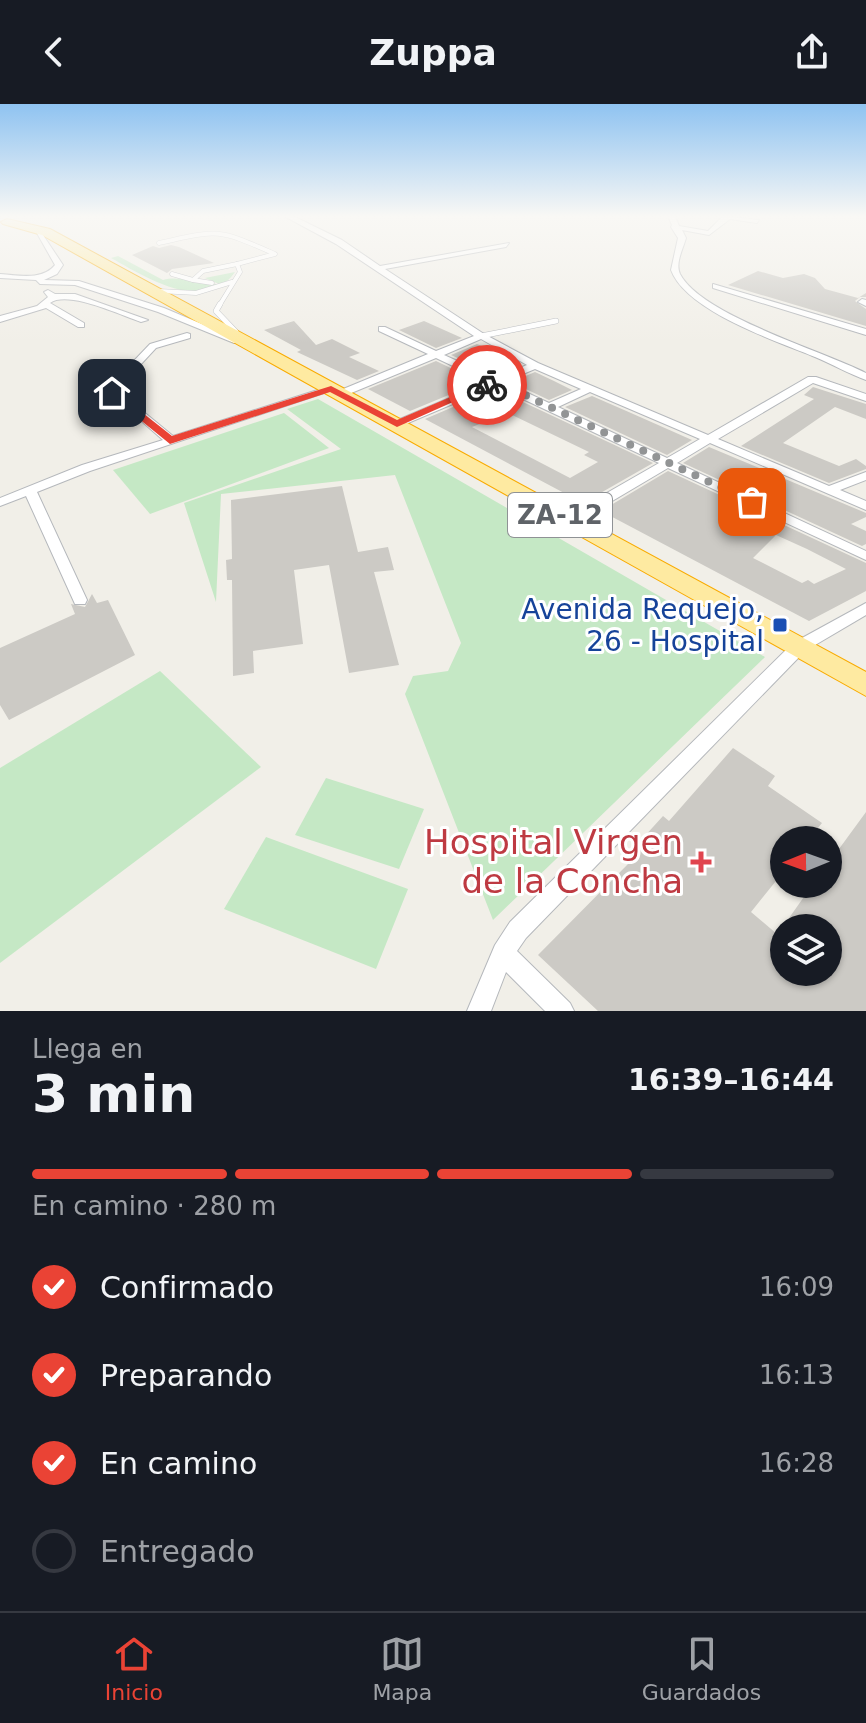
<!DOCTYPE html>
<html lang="es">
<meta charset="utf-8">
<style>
:root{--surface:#171b24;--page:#242831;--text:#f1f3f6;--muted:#9ea1a6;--line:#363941;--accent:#ea4335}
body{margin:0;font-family:"DejaVu Sans",sans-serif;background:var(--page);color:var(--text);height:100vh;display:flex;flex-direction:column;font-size:30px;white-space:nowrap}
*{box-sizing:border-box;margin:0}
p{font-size:26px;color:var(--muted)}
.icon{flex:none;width:44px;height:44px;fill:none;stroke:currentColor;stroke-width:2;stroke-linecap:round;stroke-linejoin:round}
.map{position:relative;height:907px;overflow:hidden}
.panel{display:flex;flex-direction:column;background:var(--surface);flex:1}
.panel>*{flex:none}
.needle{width:52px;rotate:269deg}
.buttons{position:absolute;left:770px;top:722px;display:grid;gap:16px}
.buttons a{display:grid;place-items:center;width:72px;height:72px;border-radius:50%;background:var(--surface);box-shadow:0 2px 6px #0004;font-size:40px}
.pin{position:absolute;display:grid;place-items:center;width:68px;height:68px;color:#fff;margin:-34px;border-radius:16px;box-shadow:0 4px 12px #0006}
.courier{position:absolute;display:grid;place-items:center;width:80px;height:80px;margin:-40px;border:6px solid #ea4335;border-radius:50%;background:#fff;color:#222;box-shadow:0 2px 10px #0007}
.headline em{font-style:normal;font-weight:700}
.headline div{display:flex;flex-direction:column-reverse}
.headline{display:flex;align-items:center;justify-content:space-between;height:136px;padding:0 32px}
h1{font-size:52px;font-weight:700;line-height:60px}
.bar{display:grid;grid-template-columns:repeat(4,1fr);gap:12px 8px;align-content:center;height:96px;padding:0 32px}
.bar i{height:10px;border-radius:6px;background:var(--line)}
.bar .current{background:var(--accent)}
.bar p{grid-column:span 4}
ol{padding:0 32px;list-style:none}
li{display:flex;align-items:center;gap:24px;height:88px}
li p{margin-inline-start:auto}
li .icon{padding:8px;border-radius:50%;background:var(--accent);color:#fff;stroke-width:4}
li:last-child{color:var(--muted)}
li i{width:44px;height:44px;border:4px solid var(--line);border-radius:50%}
header{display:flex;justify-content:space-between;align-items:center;height:104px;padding:0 32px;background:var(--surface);font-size:36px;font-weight:700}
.dock{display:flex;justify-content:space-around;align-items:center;height:112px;border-top:2px solid var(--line);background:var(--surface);font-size:22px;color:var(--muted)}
.dock a{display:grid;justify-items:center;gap:4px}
.dock .current{color:var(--accent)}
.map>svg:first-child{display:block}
</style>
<header><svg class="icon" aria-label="back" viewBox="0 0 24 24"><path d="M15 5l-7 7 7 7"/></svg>Zuppa<svg class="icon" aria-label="share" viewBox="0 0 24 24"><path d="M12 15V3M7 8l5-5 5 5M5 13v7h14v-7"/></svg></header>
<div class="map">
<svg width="866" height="907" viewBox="0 0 866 907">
<rect width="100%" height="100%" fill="#f1efe8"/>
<g fill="#c5e8c5">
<path d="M118 152 163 176C181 171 200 181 219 180L205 174 235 168C205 212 144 172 111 154Z"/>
<path d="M318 295 765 553 493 816 405 590 413 572 448 567 461 539 395 371 221 390 216 498 184 399 341 345 287 305Z"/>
<path d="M284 309 329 344 150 410 113 366Z"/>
<path d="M160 567 261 663 0 859V664Z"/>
<path d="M326 674 424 705 399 765 295 731Z"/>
<path d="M266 733 408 785 376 865 224 805Z"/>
</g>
<g fill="#cccac5" fill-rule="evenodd">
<path d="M171 141 179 143 214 159 172 165 167 169 132 151 153 142 159 144Z"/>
<path d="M758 167 783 174 804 170 815 174 825 185 858 194 866 189V193H860L855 197 866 205V222L728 181Z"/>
<path d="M294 217 316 241 332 235 360 249 349 253 379 267 357 276 297 248 301 246 264 226Z"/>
<path d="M424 217 462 234 436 244 399 226Z"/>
<path d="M477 240 513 256 520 261 495 271 451 251Z"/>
<path d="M436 257 480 278 410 307 368 285Z"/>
<path d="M535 268 554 277 572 286 549 296 511 278Z"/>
<path d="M813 283 866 300V315L835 303 783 339 839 362 856 355 866 362V365L829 379 741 342 814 295 804 291Z"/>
<path d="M495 285 653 359 583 399 425 315ZM508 309 589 348 584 351 598 358 570 374 472 323Z"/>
<path d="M592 292 631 309 692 336 667 351 565 303Z"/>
<path d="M709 343 866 409V413L851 420 866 427V440L862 442 683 359Z"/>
<path d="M668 367 866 459V487L809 517 601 407ZM776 431 807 445 846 465 814 480 808 476 802 479 753 454Z"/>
<path d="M342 382 358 448 388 443 394 466 374 468 399 561 349 569 329 461 294 466 303 540 253 547 254 569 233 572 232 476H227L226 456 232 455 231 396Z"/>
<path d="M92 490 97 499 108 496 135 551 9 616 0 601V544L75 510 71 500 85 503Z"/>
<path d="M733 644 775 672 768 682 822 719 808 736H784V767L751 808 784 836V868H828V824H782L813 780H828V760L866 708V907H598L538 851 628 760 623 756 663 712 669 717Z"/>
</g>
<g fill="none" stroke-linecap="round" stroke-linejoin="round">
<g stroke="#b5b8bc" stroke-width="5">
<g id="service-far1">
<path d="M159 139C220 125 218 125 275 150L237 160 240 168 219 202"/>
<path d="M172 170 193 176 203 167 237 160"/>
<path d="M193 176 212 179"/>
<path d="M159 187 196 189 232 178"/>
</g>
</g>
<g stroke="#b5b8bc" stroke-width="6">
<g id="service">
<path d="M220 200 216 207 236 228"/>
<path d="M481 232 556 217"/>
</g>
</g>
<g stroke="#b5b8bc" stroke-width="2">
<g id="minor">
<path d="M284 112H293L342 136 380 162 509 139 506 143 385 165 484 230 538 259 708 331 808 273H816L866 290V297L813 279 718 335 829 382 866 368V376L840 386 866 397V406L710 339 677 359 866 447V456L668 364 575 419H565L563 416 565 413 659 359 495 282 401 322H393V318L487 278 436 254 344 292H336V288L428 250 379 227V223H385L436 247 474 232 336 140ZM481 235 527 261 495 274 444 251ZM535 265 581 285 549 299 504 278ZM590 288 700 335 667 354 558 303Z"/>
<path d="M668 112H675L679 122 708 127 723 112 759 116 757 119 730 115 709 131 682 126 686 134C683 145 675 159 680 170 701 211 823 247 866 269V276C849 270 832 260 815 253 776 237 686 207 671 166L678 134 671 123 672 121Z"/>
<path d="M37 122 63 161 57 170 44 176 79 177 164 204 242 237 234 239 158 208 75 181 40 180 36 176 0 174V170C18 171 42 177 55 161L34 124Z"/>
<path d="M713 180 866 225V231L713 184Z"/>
<path d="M48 186 55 190H75L148 216 141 218C120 211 68 186 50 199L84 219V223H78L46 204 0 218V212L37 202 48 193 44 188Z"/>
<path d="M862 195 866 196V202L858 198Z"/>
<path d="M187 229 190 230V234L156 244 117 286 173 332 327 283 331 282 336 285 90 367 37 388 87 496 85 500H75L26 392 0 402V394L82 361 163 336 106 286 150 240Z"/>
<path d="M866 499V511L805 547 526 834 517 847 570 899 574 907H545L506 868 491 907H467L495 841 510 818 793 539Z"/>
</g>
</g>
<g stroke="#f9ab00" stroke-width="2">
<path id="trunk" d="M7 115 50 125 866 568V592L42 131 3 120 1 118Z"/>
</g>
<use href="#service-far1" stroke="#fff" stroke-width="4"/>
<use href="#service" stroke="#fff" stroke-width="5"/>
<use href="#minor" fill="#fff" fill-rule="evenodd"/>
<use href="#trunk" fill="#feeaa1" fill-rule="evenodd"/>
</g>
<linearGradient id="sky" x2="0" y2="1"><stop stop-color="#8fc3f1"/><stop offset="0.47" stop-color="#f9f8f5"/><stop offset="1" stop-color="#f9f8f5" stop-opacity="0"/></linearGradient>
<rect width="866" height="239" fill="url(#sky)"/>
<path fill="#ea4335" d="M483 279 491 281 397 323 330 288 170 340 107 289 115 287 172 332 331 282 397 316Z"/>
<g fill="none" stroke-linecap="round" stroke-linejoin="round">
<path stroke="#929495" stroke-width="8" stroke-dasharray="0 14.4" d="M487 281 495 277 752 398"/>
</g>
<rect fill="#1a4fb4" stroke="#fff" stroke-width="3" x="772" y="513" width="16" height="16" rx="4"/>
<path fill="#e0444e" stroke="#fff" stroke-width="3" d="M697 746h8v8h8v8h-8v8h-8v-8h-8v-8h8z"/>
<g text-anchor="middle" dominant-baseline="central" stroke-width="6" stroke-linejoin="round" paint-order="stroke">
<rect fill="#fff" stroke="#8f9295" stroke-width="2" x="508" y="389" width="104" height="44" rx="6"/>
<g font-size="26" font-weight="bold" fill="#5f6368">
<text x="560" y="411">ZA-12</text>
</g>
<g font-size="28" fill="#164399" stroke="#fff" text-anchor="end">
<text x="764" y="505">Avenida Requejo,<tspan x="764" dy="32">26 - Hospital</tspan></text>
</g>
<g font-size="34" fill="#be3a42" stroke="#fff" text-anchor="end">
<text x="683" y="738">Hospital Virgen<tspan x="683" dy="39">de la Concha</tspan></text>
</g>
</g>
</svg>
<div class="buttons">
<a><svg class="needle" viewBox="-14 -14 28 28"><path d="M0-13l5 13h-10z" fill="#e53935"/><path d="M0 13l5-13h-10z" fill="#9ea1a6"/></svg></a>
<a><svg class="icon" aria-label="layers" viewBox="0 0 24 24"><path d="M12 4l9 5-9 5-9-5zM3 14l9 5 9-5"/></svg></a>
</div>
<div class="pin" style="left:752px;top:398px;background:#ea580c"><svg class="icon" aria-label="bag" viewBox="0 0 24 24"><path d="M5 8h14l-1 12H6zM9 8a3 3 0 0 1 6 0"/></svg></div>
<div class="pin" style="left:112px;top:289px;background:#1f2937"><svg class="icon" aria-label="home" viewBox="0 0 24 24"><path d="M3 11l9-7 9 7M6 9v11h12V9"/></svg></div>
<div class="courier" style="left:487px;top:281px"><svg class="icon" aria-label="bike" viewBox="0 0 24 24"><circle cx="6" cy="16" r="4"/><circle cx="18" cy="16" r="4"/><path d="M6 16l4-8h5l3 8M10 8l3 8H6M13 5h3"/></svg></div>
</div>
<section class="panel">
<div class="headline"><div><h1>3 min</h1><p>Llega en</p></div><em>16:39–16:44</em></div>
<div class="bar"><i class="current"></i><i class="current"></i><i class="current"></i><i></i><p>En camino · 280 m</p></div>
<ol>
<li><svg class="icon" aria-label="check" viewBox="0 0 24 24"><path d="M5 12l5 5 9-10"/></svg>Confirmado<p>16:09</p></li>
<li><svg class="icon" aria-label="check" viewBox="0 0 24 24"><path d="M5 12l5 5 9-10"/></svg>Preparando<p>16:13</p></li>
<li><svg class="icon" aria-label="check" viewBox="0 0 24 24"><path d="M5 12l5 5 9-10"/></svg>En camino<p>16:28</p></li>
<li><i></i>Entregado</li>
</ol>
</section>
<nav class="dock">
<a class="current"><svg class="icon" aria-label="home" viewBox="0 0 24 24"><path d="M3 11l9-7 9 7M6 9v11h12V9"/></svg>Inicio</a>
<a><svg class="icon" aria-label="map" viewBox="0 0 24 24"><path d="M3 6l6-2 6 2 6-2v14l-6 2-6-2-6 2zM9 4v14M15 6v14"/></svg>Mapa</a>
<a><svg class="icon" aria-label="saved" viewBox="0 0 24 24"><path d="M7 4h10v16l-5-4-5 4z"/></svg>Guardados</a>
</nav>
